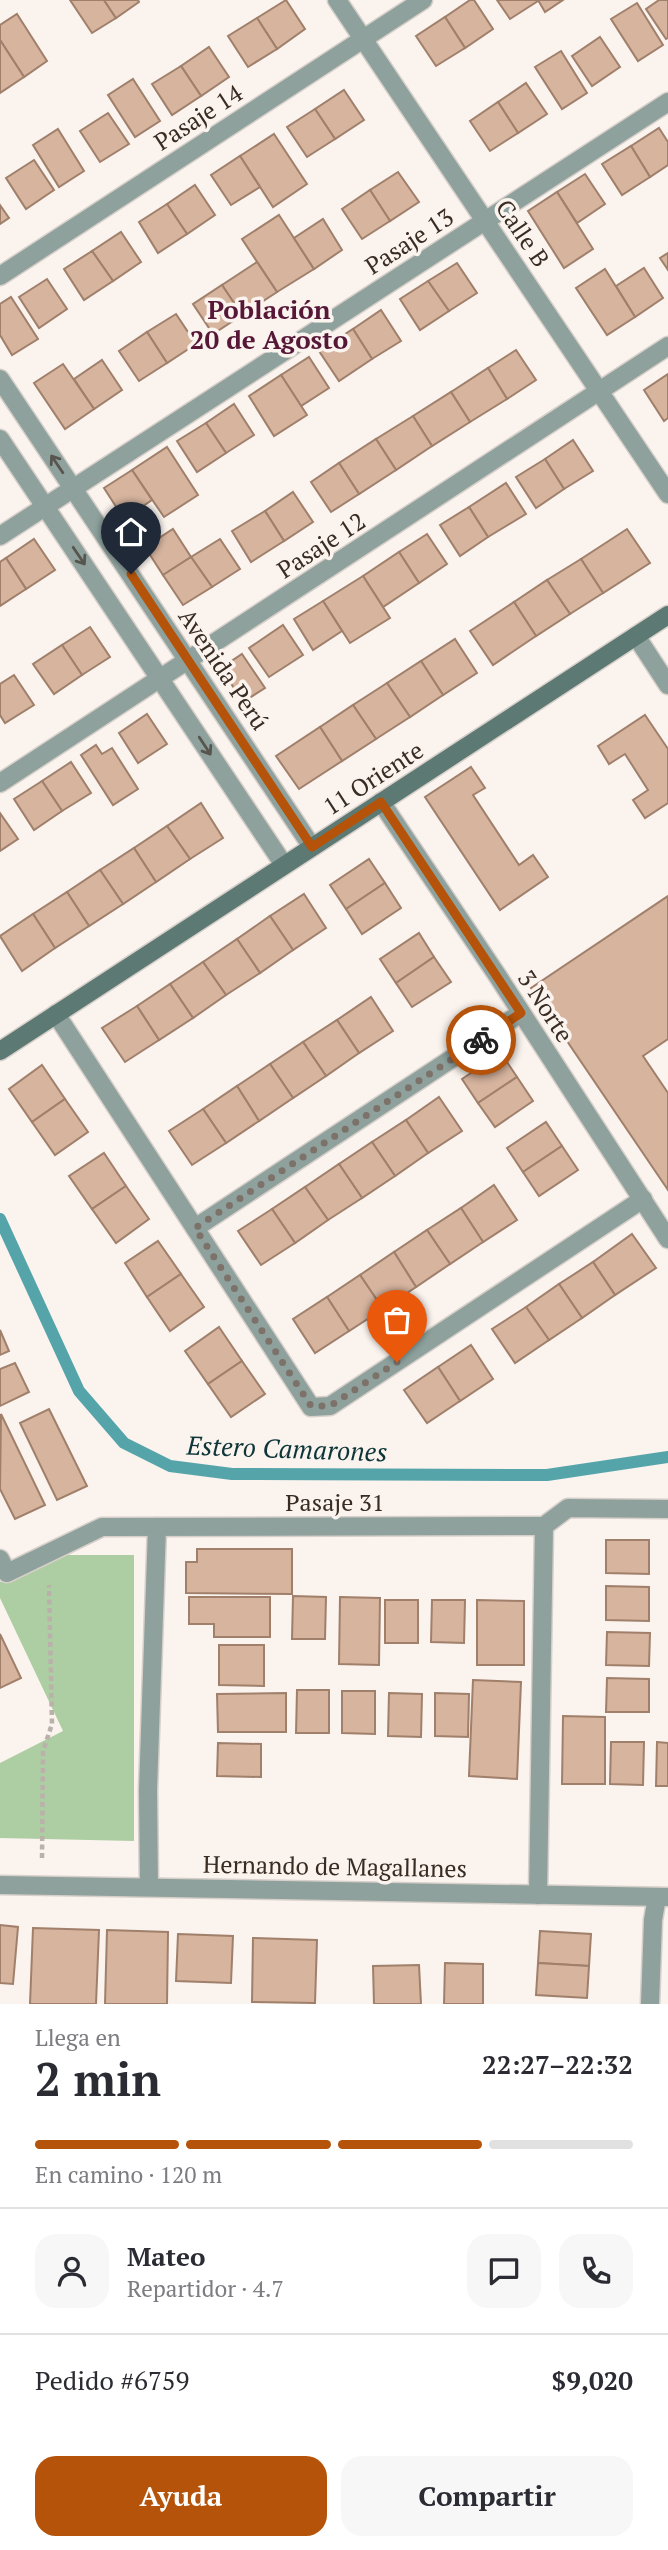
<!DOCTYPE html>
<html lang="es">
<meta charset="utf-8">
<style>
:root{--surface:#fff;--page:#f7f7f7;--text:#2b2b33;--muted:#7c7c81;--line:#e1e1e2;--accent:#b45309}
body{margin:0;font-family:"PT Serif",serif;background:var(--page);color:var(--text);height:100vh;display:flex;flex-direction:column;font-size:26px;white-space:nowrap}
*{box-sizing:border-box;margin:0}
p{font-size:23px;color:var(--muted)}
.icon{flex:none;width:38px;height:38px;fill:none;stroke:currentColor;stroke-width:2;stroke-linecap:round;stroke-linejoin:round}
.map{position:relative;height:2004px;overflow:hidden}
.sheet{display:flex;flex-direction:column;background:var(--surface);flex:1}
.sheet>*{flex:none}
.pin{position:absolute;display:grid;place-items:center;width:60px;height:60px;color:#fff;margin:-72px -30px;border-radius:50% 50% 50% 0;rotate:-45deg;box-shadow:0 0 7px #0007}
.pin .icon{rotate:45deg}
.courier{position:absolute;display:grid;place-items:center;width:70px;height:70px;margin:-35px;border:5px solid #b45309;border-radius:50%;background:#fff;color:#222;box-shadow:0 2px 9px #0007}
.headline em{font-style:normal;font-weight:800}
.headline div{display:flex;flex-direction:column-reverse}
.headline{display:flex;align-items:center;justify-content:space-between;height:119px;padding:0 35px}
h1{font-size:46px;font-weight:800;line-height:52px}
.bar{display:grid;grid-template-columns:repeat(4,1fr);gap:10px 7px;align-content:center;height:84px;padding:0 35px}
.bar i{height:9px;border-radius:5px;background:var(--line)}
.bar .on{background:var(--accent)}
.bar p{grid-column:span 4}
.line{display:flex;align-items:center;gap:18px;padding:0 35px;border-top:2px solid var(--line)}
.line div{flex:1}
.round{display:grid;place-items:center;flex:none;width:74px;height:74px;border-radius:21px;background:var(--page)}
.cta{display:flex;gap:14px;margin-top:auto;padding:14px 35px}
.cta a{flex:1;height:80px;border-radius:21px;background:var(--accent);color:#fff;font-size:28px;font-weight:800;line-height:80px;text-align:center}
.cta a+a{background:var(--page);color:var(--text)}
.map>svg:first-child{display:block}
</style>
<div class="map">
<svg width="668" height="2004" viewBox="0 0 668 2004">
<rect width="100%" height="100%" fill="#faf3ee"/>
<path fill="#adcea2" d="M59 1555H134V1841L0 1838V1763L63 1731 0 1598V1582Z"/>
<g fill="none" stroke-linecap="round" stroke-linejoin="round">
<path stroke="#55a4aa" stroke-width="12" d="M0 1219 79 1391 124 1443 170 1466 232 1474 547 1475 668 1457"/>
</g>
<g fill="#d6b49e" stroke="#a07f6b" stroke-width="2">
<path d="M70 0H104L116 18 92 33Z"/>
<path d="M104 0H138L139 2 116 18Z"/>
<path d="M286 0 305 29 277 49 257 18Z"/>
<path d="M470 0H474L493 29 465 48 445 17Z"/>
<path d="M497 0H538V1L510 19Z"/>
<path d="M538 0H563L545 12Z"/>
<path d="M659 0H668V38L666 39 646 9Z"/>
<path d="M637 3 663 45 638 61 611 19Z"/>
<path d="M17 14 47 61 24 77 0 40V25Z"/>
<path d="M445 17 465 48 436 66 416 36Z"/>
<path d="M257 18 277 49 248 67 228 36Z"/>
<path d="M600 37 620 67 592 86 572 56Z"/>
<path d="M0 40 24 77 0 93Z"/>
<path d="M209 47 229 77 201 96 181 66Z"/>
<path d="M561 51 587 93 562 109 535 67Z"/>
<path d="M181 66 201 96 172 115 152 84Z"/>
<path d="M133 79 160 121 135 137 108 95Z"/>
<path d="M526 83 547 114 518 133 498 102Z"/>
<path d="M344 90 364 120 335 139 315 109Z"/>
<path d="M498 102 518 133 490 151 470 121Z"/>
<path d="M315 109 335 139 307 157 287 127Z"/>
<path d="M108 113 129 144 100 162 80 131Z"/>
<path d="M659 128 668 142V165L650 177 631 146Z"/>
<path d="M58 129 84 171 59 187 33 145Z"/>
<path d="M274 134 307 184 273 207 240 156Z"/>
<path d="M631 146 650 177 622 195 602 164Z"/>
<path d="M240 156 260 187 231 205 211 175Z"/>
<path d="M34 160 54 190 26 209 6 178Z"/>
<path d="M398 172 419 202 390 221 370 190Z"/>
<path d="M585 174 605 204 577 223 557 192Z"/>
<path d="M195 185 215 215 187 234 167 204Z"/>
<path d="M370 190 390 221 362 239 342 209Z"/>
<path d="M557 192 593 249 564 268 528 211Z"/>
<path d="M167 204 187 234 158 253 139 222Z"/>
<path d="M0 205 9 218 0 224Z"/>
<path d="M279 215 314 269 277 292 242 239Z"/>
<path d="M323 219 342 250 314 269 294 238Z"/>
<path d="M121 232 141 262 113 281 92 251Z"/>
<path d="M92 251 113 281 84 300 64 269Z"/>
<path d="M668 253V270L660 258Z"/>
<path d="M257 262 277 292 242 315 222 285Z"/>
<path d="M457 263 477 293 449 311 428 281Z"/>
<path d="M644 268 663 298 635 317 616 286Z"/>
<path d="M605 269 635 317 607 335 576 288Z"/>
<path d="M47 279 67 309 39 328 19 297Z"/>
<path d="M428 281 449 311 420 330 400 299Z"/>
<path d="M222 285 242 315 213 334 193 304Z"/>
<path d="M11 297 38 339 12 355 0 335V304Z"/>
<path d="M381 310 401 341 372 359 353 329Z"/>
<path d="M176 314 196 344 167 363 147 332Z"/>
<path d="M353 329 372 359 339 381 319 351Z"/>
<path d="M147 332 167 363 139 381 119 351Z"/>
<path d="M516 350 536 380 507 399 488 368Z"/>
<path d="M309 357 329 388 301 406 281 375Z"/>
<path d="M102 360 122 390 94 409 74 379Z"/>
<path d="M63 364 94 409 65 429 34 383Z"/>
<path d="M488 368 507 399 470 422 451 392Z"/>
<path d="M668 374V418L664 421 644 390Z"/>
<path d="M281 375 307 415 274 436 249 396Z"/>
<path d="M451 392 470 422 432 446 413 416Z"/>
<path d="M234 404 254 435 226 453 206 423Z"/>
<path d="M413 416 432 446 396 470 376 439Z"/>
<path d="M206 423 226 453 197 472 177 441Z"/>
<path d="M376 439 396 470 359 494 339 463Z"/>
<path d="M573 440 593 471 564 489 545 459Z"/>
<path d="M167 447 198 495 164 517 132 470Z"/>
<path d="M545 459 564 489 536 508 516 477Z"/>
<path d="M339 463 359 494 331 512 311 482Z"/>
<path d="M132 470 152 500 124 519 104 488Z"/>
<path d="M506 483 526 514 488 537 469 507Z"/>
<path d="M293 492 313 522 284 541 265 511Z"/>
<path d="M469 507 488 537 460 556 440 525Z"/>
<path d="M265 511 284 541 251 562 232 531Z"/>
<path d="M173 529 191 557 163 575 145 547Z"/>
<path d="M627 529 650 563 603 593 581 559Z"/>
<path d="M427 534 447 564 419 583 399 552Z"/>
<path d="M34 539 55 570 26 589 6 558Z"/>
<path d="M220 539 240 569 212 587 191 557Z"/>
<path d="M399 552 419 583 383 607 363 576Z"/>
<path d="M191 557 212 587 183 605 163 575Z"/>
<path d="M6 558 26 589 0 606V562Z"/>
<path d="M581 559 603 593 570 614 547 580Z"/>
<path d="M363 576 390 618 350 643 323 601Z"/>
<path d="M547 580 570 614 536 636 514 602Z"/>
<path d="M323 601 342 631 313 650 294 619Z"/>
<path d="M514 602 536 636 493 665 470 631Z"/>
<path d="M283 625 303 655 269 677 249 648Z"/>
<path d="M90 627 110 657 82 675 62 645Z"/>
<path d="M455 639 477 673 443 695 421 661Z"/>
<path d="M62 645 82 675 54 694 33 664Z"/>
<path d="M242 654 265 688 243 702 221 668Z"/>
<path d="M421 661 443 695 410 717 387 683Z"/>
<path d="M14 675 34 705 5 723 0 715V684Z"/>
<path d="M387 683 410 717 376 739 353 705Z"/>
<path d="M353 705 376 739 342 761 320 727Z"/>
<path d="M147 714 167 744 138 763 119 733Z"/>
<path d="M645 715 668 749V803L645 818 633 800 648 790 625 754 609 764 598 746Z"/>
<path d="M320 727 342 761 299 789 276 756Z"/>
<path d="M96 745 102 754 112 748 138 789 113 805 81 755Z"/>
<path d="M71 762 91 793 62 811 42 781Z"/>
<path d="M471 767 485 788 473 795 519 865 533 855 548 877 500 910 425 797Z"/>
<path d="M42 781 62 811 34 830 14 799Z"/>
<path d="M201 803 223 838 190 859 167 826Z"/>
<path d="M0 813 18 839 0 851Z"/>
<path d="M167 826 190 859 156 882 134 848Z"/>
<path d="M134 848 156 882 123 904 100 870Z"/>
<path d="M369 859 385 883 346 909 330 885Z"/>
<path d="M100 870 123 904 89 926 67 892Z"/>
<path d="M385 883 401 908 362 934 346 909Z"/>
<path d="M67 892 89 926 55 948 33 914Z"/>
<path d="M304 894 326 928 293 950 270 916Z"/>
<path d="M668 896V1039L643 1056 668 1093V1190L531 988Z"/>
<path d="M33 914 55 948 22 971 0 936Z"/>
<path d="M270 916 293 950 260 973 237 939Z"/>
<path d="M419 933 434 957 396 983 380 959Z"/>
<path d="M237 939 260 973 226 995 203 962Z"/>
<path d="M434 957 451 982 412 1007 396 983Z"/>
<path d="M203 962 226 995 193 1018 170 984Z"/>
<path d="M170 984 193 1018 159 1040 137 1006Z"/>
<path d="M371 997 393 1031 359 1053 337 1020Z"/>
<path d="M137 1006 159 1040 125 1062 102 1028Z"/>
<path d="M337 1020 359 1053 326 1076 303 1042Z"/>
<path d="M303 1042 326 1076 293 1098 270 1064Z"/>
<path d="M501 1053 517 1077 478 1103 462 1079Z"/>
<path d="M270 1064 293 1098 259 1121 237 1086Z"/>
<path d="M42 1065 65 1099 32 1122 9 1089Z"/>
<path d="M517 1077 533 1101 495 1127 478 1103Z"/>
<path d="M237 1086 259 1121 226 1143 203 1109Z"/>
<path d="M439 1097 462 1131 428 1153 406 1120Z"/>
<path d="M65 1099 88 1132 55 1155 32 1122Z"/>
<path d="M203 1109 226 1143 192 1165 169 1131Z"/>
<path d="M406 1120 428 1153 395 1176 372 1142Z"/>
<path d="M546 1122 562 1146 523 1172 507 1148Z"/>
<path d="M372 1142 395 1176 362 1198 339 1164Z"/>
<path d="M562 1146 578 1170 539 1196 523 1172Z"/>
<path d="M104 1153 126 1186 92 1209 69 1176Z"/>
<path d="M339 1164 362 1198 328 1220 305 1187Z"/>
<path d="M494 1185 517 1220 483 1242 461 1208Z"/>
<path d="M126 1186 149 1219 116 1243 92 1209Z"/>
<path d="M305 1187 328 1220 295 1243 272 1209Z"/>
<path d="M461 1208 483 1242 450 1264 427 1230Z"/>
<path d="M272 1209 295 1243 261 1265 238 1231Z"/>
<path d="M427 1230 450 1264 416 1287 394 1252Z"/>
<path d="M632 1234 656 1268 615 1295 593 1262Z"/>
<path d="M158 1241 181 1274 147 1297 125 1263Z"/>
<path d="M394 1252 416 1287 383 1309 360 1275Z"/>
<path d="M593 1262 615 1295 582 1318 559 1284Z"/>
<path d="M181 1274 204 1307 170 1331 147 1297Z"/>
<path d="M360 1275 383 1309 349 1331 327 1297Z"/>
<path d="M559 1284 582 1318 549 1340 526 1307Z"/>
<path d="M327 1297 349 1331 315 1353 293 1319Z"/>
<path d="M526 1307 549 1340 515 1363 492 1329Z"/>
<path d="M219 1327 242 1361 208 1384 185 1351Z"/>
<path d="M0 1330 9 1351 0 1355Z"/>
<path d="M471 1345 493 1379 460 1401 438 1367Z"/>
<path d="M242 1361 265 1394 231 1417 208 1384Z"/>
<path d="M15 1363 29 1392 0 1406V1369Z"/>
<path d="M438 1367 460 1401 427 1423 404 1390Z"/>
<path d="M49 1409 87 1486 57 1500 20 1423Z"/>
<path d="M1 1414 45 1505 15 1519 0 1489Z"/>
<path d="M606 1540H649V1574L606 1573Z"/>
<path d="M197 1549H292V1594L186 1593V1562H197Z"/>
<path d="M606 1586 649 1587V1621L606 1620Z"/>
<path d="M293 1596 326 1597 325 1639H292Z"/>
<path d="M189 1597H270V1637H214V1624H189Z"/>
<path d="M340 1597 380 1598 379 1665 339 1664Z"/>
<rect x="385" y="1600" width="33" height="43"/>
<path d="M432 1600H465L464 1643 431 1642Z"/>
<path d="M477 1600 524 1601V1665H477Z"/>
<path d="M607 1632 650 1633 649 1666 606 1665Z"/>
<path d="M0 1634 21 1678 0 1688Z"/>
<path d="M219 1645H264V1686L219 1685Z"/>
<path d="M607 1678 649 1679V1712H606Z"/>
<path d="M473 1680 521 1682 517 1779 469 1776Z"/>
<path d="M297 1690H329V1733H296Z"/>
<path d="M342 1691H375V1734L342 1733Z"/>
<path d="M286 1693V1732H218L217 1694Z"/>
<path d="M389 1693 422 1694 421 1737 388 1736Z"/>
<path d="M435 1693 469 1694 468 1737 435 1736Z"/>
<path d="M563 1716 605 1717V1784H562Z"/>
<path d="M611 1742H644L643 1785 610 1784Z"/>
<path d="M657 1742 668 1743V1786H656Z"/>
<path d="M218 1743 261 1744V1777L217 1776Z"/>
<path d="M0 1925 18 1927 13 1984 0 1983Z"/>
<path d="M33 1928 99 1930 96 2004H30Z"/>
<path d="M107 1930 168 1932 167 2004H105Z"/>
<path d="M540 1931 591 1934 589 1966 538 1963Z"/>
<path d="M178 1934 233 1936 231 1983 176 1981Z"/>
<path d="M253 1938 317 1940 315 2003 252 2002Z"/>
<path d="M445 1963 483 1964V2004H444Z"/>
<path d="M538 1963 589 1966 587 1998 536 1995Z"/>
<path d="M419 1965 421 2004H374L373 1966Z"/>
</g>
<g fill="none" stroke-linecap="round" stroke-linejoin="round">
<g stroke="#d7cfc9" stroke-width="21">
<g id="street">
<path d="M337 0 668 494"/>
<path d="M0 276 423 0"/>
<path d="M0 379 312 847"/>
<path d="M0 439 284 865"/>
<path d="M0 536 668 102"/>
<path d="M636 636 668 685"/>
<path d="M0 783 668 346"/>
<path d="M381 802 497 975 668 1239"/>
<path d="M56 1014 311 1407 330 1406 643 1199"/>
<path d="M195 1228 521 1013"/>
<path d="M0 1559 7 1573 102 1527 544 1526 568 1508 668 1509"/>
<path d="M0 1885 668 1897"/>
<path d="M149 1887 148 1790 157 1527"/>
<path d="M538 1895 544 1526"/>
<path d="M650 2004 653 1920 657 1897"/>
</g>
</g>
<g stroke="#d7cfc9" stroke-width="21">
<path id="secondary" d="M0 1051 668 615"/>
</g>
<path stroke="#bab1aa" stroke-width="4.5" stroke-dasharray="5 3.5" stroke-linecap="butt" d="M42 1858 43 1751 52 1724 49 1585"/>
<use href="#street" stroke="#8ea19d" stroke-width="18"/>
<use href="#secondary" stroke="#5d7973" stroke-width="18"/>
</g>
<defs><path id="oneway-shaft" d="M-6 0H5M1.5-3L5.5 0L1.5 3" fill="none" stroke-width="1.6" stroke-linecap="round" stroke-linejoin="round" transform="scale(1.75)"/></defs>
<g stroke="#57554e">
<use href="#oneway-shaft" transform="translate(57 464) rotate(-124)"/>
<use href="#oneway-shaft" transform="translate(79 556) rotate(56)"/>
<use href="#oneway-shaft" transform="translate(205 746) rotate(57)"/>
</g>
<g fill="none" stroke-linecap="round" stroke-linejoin="round">
<path stroke="#7d726a" stroke-width="7" stroke-dasharray="0 12.6" d="M397 1362 330 1406H311L195 1228 481 1040"/>
<path stroke="#b45309" stroke-width="9" d="M131 574 312 847 381 802 521 1013 481 1040"/>
</g>
<g text-anchor="middle" dominant-baseline="central" stroke-width="7" stroke-linejoin="round" paint-order="stroke">
<g font-size="24" fill="#392c23" stroke="#faf3ee">
<text transform="translate(198 117) rotate(-33)">Pasaje 14</text>
<text transform="translate(523 233) rotate(56)">Calle B</text>
<text transform="translate(409 241) rotate(-33)">Pasaje 13</text>
<text transform="translate(321 545) rotate(-33)">Pasaje 12</text>
<text transform="translate(224 669) rotate(56)">Avenida Perú</text>
<text transform="translate(373 778) rotate(-33)">11 Oriente</text>
<text transform="translate(546 1006) rotate(57)">3 Norte</text>
<text x="335" y="1502">Pasaje 31</text>
<text transform="translate(335 1866) rotate(1)">Hernando de Magallanes</text>
</g>
<g font-size="26" font-weight="bold" fill="#571838" stroke="#faf3ee">
<text x="269" y="309">Población<tspan x="269" dy="30">20 de Agosto</tspan></text>
</g>
<g font-size="26" font-style="italic" fill="#0e3538" stroke="#faf3ee">
<text transform="translate(287 1448) rotate(2)">Estero Camarones</text>
</g>
</g>
</svg>
<div class="pin" style="left:397px;top:1362px;background:#ea580c"><svg class="icon" aria-label="bag" viewBox="0 0 24 24"><path d="M5 8h14l-1 12H6zM9 8a3 3 0 0 1 6 0"/></svg></div>
<div class="pin" style="left:131px;top:574px;background:#1f2937"><svg class="icon" aria-label="home" viewBox="0 0 24 24"><path d="M3 11l9-7 9 7M6 9v11h12V9"/></svg></div>
<div class="courier" style="left:481px;top:1040px"><svg class="icon" aria-label="bike" viewBox="0 0 24 24"><circle cx="6" cy="16" r="4"/><circle cx="18" cy="16" r="4"/><path d="M6 16l4-8h5l3 8M10 8l3 8H6M13 5h3"/></svg></div>
</div>
<section class="sheet">
<div class="headline"><div><h1>2 min</h1><p>Llega en</p></div><em>22:27–22:32</em></div>
<div class="bar"><i class="on"></i><i class="on"></i><i class="on"></i><i></i><p>En camino · 120 m</p></div>
<div class="line" style="height:126px"><a class="round"><svg class="icon" aria-label="person" viewBox="0 0 24 24"><circle cx="12" cy="8" r="4"/><path d="M4 21q1-7 8-7t8 7"/></svg></a><div><b>Mateo</b><p>Repartidor · 4.7</p></div><a class="round"><svg class="icon" aria-label="chat" viewBox="0 0 24 24"><path d="M4 5h16v11H9l-5 4z"/></svg></a><a class="round"><svg class="icon" aria-label="phone" viewBox="0 0 24 24"><path d="M5 4h4l2 5-3 2q2 4 5 5l2-3 5 2v4C11 20 4 13 5 4z"/></svg></a></div>
<div class="line" style="height:91px"><div>Pedido #6759</div><b>$9,020</b></div>
<div class="cta"><a>Ayuda</a><a>Compartir</a></div>
</section>
